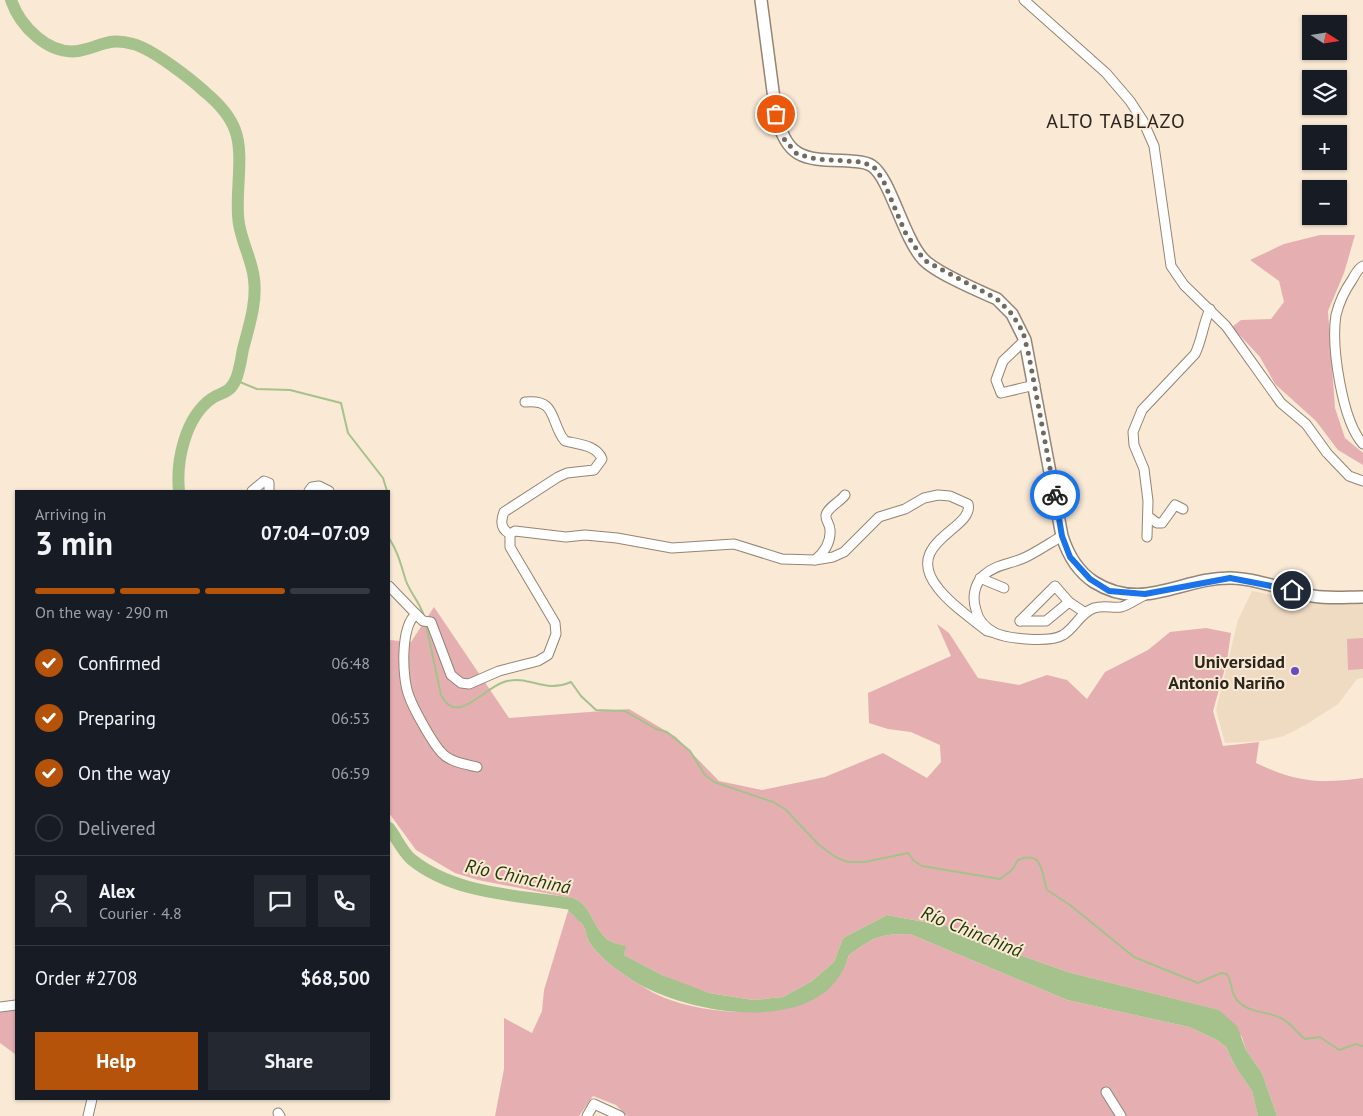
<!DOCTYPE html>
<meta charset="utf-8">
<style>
:root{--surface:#171b24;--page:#242831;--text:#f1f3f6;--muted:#9ea1a6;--line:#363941;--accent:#b45309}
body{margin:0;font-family:"PT Sans",sans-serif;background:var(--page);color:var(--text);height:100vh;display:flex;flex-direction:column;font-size:19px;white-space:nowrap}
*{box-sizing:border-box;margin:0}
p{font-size:16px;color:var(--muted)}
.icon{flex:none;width:28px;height:28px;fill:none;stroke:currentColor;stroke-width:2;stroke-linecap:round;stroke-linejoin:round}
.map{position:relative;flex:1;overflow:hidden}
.sheet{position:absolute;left:15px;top:490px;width:375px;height:610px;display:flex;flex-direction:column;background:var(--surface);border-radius:0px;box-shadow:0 1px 4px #0004}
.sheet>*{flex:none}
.needle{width:32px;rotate:102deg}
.controls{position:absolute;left:1302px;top:15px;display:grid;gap:10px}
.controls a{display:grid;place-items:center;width:45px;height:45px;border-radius:0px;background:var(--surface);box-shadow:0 1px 4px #0004;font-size:25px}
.pin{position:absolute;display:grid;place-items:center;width:42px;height:42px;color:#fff;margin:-21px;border:2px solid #fff;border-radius:50%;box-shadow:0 1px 5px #0007}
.courier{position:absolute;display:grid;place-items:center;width:50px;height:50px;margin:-25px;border:4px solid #1a73e8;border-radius:50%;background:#fff;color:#222;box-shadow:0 1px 6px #0007}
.headline em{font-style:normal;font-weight:800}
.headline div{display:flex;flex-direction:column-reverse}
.headline{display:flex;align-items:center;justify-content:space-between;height:85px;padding:0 20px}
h1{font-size:32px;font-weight:800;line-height:38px}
.bar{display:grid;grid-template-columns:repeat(4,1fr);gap:8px 5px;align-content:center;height:60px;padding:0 20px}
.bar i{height:6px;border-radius:4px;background:var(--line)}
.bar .current{background:var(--accent)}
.bar p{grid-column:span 4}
.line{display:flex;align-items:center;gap:12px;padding:0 20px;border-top:1px solid var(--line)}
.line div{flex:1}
.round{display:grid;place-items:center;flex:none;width:52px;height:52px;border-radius:0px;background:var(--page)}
ol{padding:0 20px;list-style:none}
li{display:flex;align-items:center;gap:15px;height:55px}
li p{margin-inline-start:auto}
li .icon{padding:5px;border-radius:50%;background:var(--accent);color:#fff;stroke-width:4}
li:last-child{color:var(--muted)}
li i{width:28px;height:28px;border:2px solid var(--line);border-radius:50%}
.button{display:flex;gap:10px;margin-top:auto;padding:10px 20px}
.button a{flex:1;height:58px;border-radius:0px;background:var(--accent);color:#fff;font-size:20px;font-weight:800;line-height:58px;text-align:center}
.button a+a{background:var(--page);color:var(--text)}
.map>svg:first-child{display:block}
</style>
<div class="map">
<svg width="1363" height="1116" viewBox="0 0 1363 1116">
<rect width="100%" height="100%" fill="#f9e9d5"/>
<path fill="#efdbc2" d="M1252 591 1318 604H1363V678L1357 679 1338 704 1307 724 1284 736 1262 741 1225 743 1216 710 1238 620Z"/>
<g fill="#e5afb2">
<path d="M1320 235H1355L1344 273 1328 311 1335 408 1345 438 1363 453V465L1338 450 1316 421 1275 384 1260 357 1232 327 1241 320 1271 319 1284 302 1279 281 1250 260 1284 244Z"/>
<path d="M434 607 509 718 629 709 676 737 719 781 762 790 825 777 883 753 927 778 941 762 940 745 911 732 888 729 869 723 868 693 951 656 937 624 949 633 978 678 1019 685 1047 675 1067 680 1087 699 1105 672 1148 650 1170 632 1206 628 1231 633 1227 661 1213 711 1223 746 1259 742 1256 763C1296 782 1320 784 1363 778V1116H1277L1262 1073 1246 1050 1242 1037 1218 1010 1071 973 997 947 951 927 887 915 843 938 834 962 812 981 783 997 753 1000 709 993 693 988 662 975 624 955 625 946C620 944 611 943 607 939 594 928 591 907 576 899L478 880 455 873 416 850 389 813V640L411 642Z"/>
<path d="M1363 638V669L1348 670 1347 639Z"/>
<path d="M568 911C573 915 579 919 582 924 586 929 586 936 589 942 598 956 618 971 632 980 642 986 654 994 665 998 719 1019 830 1025 849 955 874 937 878 934 910 934L1067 1000 1189 1027 1217 1040 1226 1047 1235 1066 1252 1091 1258 1116H627L616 1105 593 1096 579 1116H495L504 1069V1018L532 1033 542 1011 544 990Z"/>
<path d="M16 1008V1053L15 1054 0 1043V1009Z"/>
</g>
<path fill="#a5c28c" d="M576 899C591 907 594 928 607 939 611 943 620 944 626 946L624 955 662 975 709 993 753 1000 783 997 812 981 834 962 843 938 887 915 951 927 997 947 1071 973 1219 1010 1237 1026 1246 1050 1262 1073 1277 1116H1258L1252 1091 1235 1066 1226 1047 1217 1040 1189 1027 1067 1000 910 934C878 934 874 937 849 955 826 1040 687 1015 632 980 618 971 598 956 589 942 586 936 586 929 582 924 579 919 573 915 568 911Z"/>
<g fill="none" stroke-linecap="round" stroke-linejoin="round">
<g stroke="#a5c28c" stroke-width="2">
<path d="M235 380 257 389 290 390 341 403 348 433 383 478 387 491"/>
<path d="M389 538C398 552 401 565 406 581 411 594 420 603 424 616"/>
<path d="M426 625 441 695C457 727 483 688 504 682 530 674 543 694 571 682L581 696 596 710 625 711 656 729 667 732 690 751 705 775 714 782 773 802 785 809 819 845 837 858 848 862H865L908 853 913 860 922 866 1000 879 1012 870 1018 860C1044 850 1041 873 1047 890L1070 905 1134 957 1198 983 1221 973 1227 974C1232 982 1231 993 1237 1000 1248 1013 1266 1011 1281 1018 1291 1023 1296 1032 1305 1039L1320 1037 1339 1050 1356 1044 1363 1046"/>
</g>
<g stroke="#a5c28c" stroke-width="12">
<path d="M11 0C20 26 48 55 78 51 101 47 107 37 133 44 151 48 191 79 205 92 217 102 230 116 235 130 245 155 234 197 239 224 242 243 252 260 254 279 257 303 249 326 243 349 241 359 240 369 236 379 229 395 222 391 211 399 185 418 176 461 179 491"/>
<path d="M389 828C396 837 402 851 411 859 455 895 519 895 572 904L582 916"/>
</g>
<g stroke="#948574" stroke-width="11">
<g id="minor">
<path d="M1024 0 1106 73 1130 101 1143 121 1154 146 1171 266 1184 285 1226 326 1281 403 1306 424 1327 453 1349 476 1363 481"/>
<path d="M1363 266C1358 268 1355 275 1352 280 1345 290 1339 303 1336 315 1331 346 1342 421 1363 444"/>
<path d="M1025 340 1003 361 996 380 1001 393 1035 385"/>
<path d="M252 491 264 481 269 483V491"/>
<path d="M309 491 312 487 319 486 329 491"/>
<path d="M1149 517 1157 523H1162L1175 505 1183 509"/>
<path d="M510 534C501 529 500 522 504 512L558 477 567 473 594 470 602 459C597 445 577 444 565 441L562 437C550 417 555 399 525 402"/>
<path d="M1062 536C1050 543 1038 551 1026 557 1012 564 996 564 984 575 974 584 972 598 976 610 978 620 986 628 995 633 1009 639 1050 643 1063 635 1075 628 1080 613 1094 608 1103 605 1112 608 1121 607 1129 605 1138 598 1145 595"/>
<path d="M1147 537 1148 501 1144 469 1134 445 1133 432 1142 410 1195 354C1202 340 1203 324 1210 309"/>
<path d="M815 560C824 553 831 542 830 530 830 524 825 520 826 515 828 507 840 502 845 495"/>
<path d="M980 578 1004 588"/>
<path d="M389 586 416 614"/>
<path d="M1020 621 1055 586 1069 602 1084 612"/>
<path d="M1020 621H1046L1069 602"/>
<path d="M477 767C465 764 450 762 442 753 433 744 413 708 409 696 402 679 400 627 416 614L423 621 431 622 451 675 461 683 469 684 499 671 538 661 548 655 556 634 555 623 510 547V534L515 531 566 537 585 535 617 538 672 548 734 544 782 559 815 560 833 557 844 552 879 517 905 509 924 498 938 495 950 496 968 504C975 529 901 542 938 588 951 605 971 618 987 631L995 633"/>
<path d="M0 1007 16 1005"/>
<path d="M1106 1092 1121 1116"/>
<path d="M278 1113 280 1116"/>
<path d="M88 1116 92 1099"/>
<path d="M587 1116 594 1104 620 1116"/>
</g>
</g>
<g stroke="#948574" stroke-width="14">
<path id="major" d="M761 0 776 114C787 162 807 159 850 161 858 162 865 161 872 166 890 178 903 237 923 259 936 273 979 291 997 299L1012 314 1025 340 1062 536C1068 555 1077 571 1094 582 1143 613 1182 577 1231 578 1260 579 1286 591 1313 596 1330 599 1347 597 1363 597"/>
</g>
<use href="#minor" stroke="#fff" stroke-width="9"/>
<use href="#major" stroke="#fff" stroke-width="11"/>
</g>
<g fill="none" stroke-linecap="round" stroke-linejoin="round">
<path stroke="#736a5e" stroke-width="5" stroke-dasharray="0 9" d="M776 114 784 139 797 154 816 159 862 162 874 167 883 180 905 232 924 260 997 299 1012 314 1023 332 1029 356 1055 495"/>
<path stroke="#1a73e8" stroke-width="6" d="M1055 495 1062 536 1070 557 1090 579 1109 591 1145 594 1230 578 1292 590"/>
</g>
<circle fill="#654bc4" stroke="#f9e9d5" stroke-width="2" cx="1295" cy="671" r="5"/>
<g text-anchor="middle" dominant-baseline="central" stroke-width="4" stroke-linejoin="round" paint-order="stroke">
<g font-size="18" font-weight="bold" fill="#2b261e" stroke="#f9e9d5" text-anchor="end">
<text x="1285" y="661">Universidad<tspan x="1285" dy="21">Antonio Nariño</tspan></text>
</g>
<g font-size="19" font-style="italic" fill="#213a00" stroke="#f9e9d5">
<text transform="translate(518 876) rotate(12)">Río Chinchiná</text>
<text transform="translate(972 931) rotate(22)">Río Chinchiná</text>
</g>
<g font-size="20" letter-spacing="1" fill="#2b261e" stroke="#f9e9d5">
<text x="1116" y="121">ALTO TABLAZO</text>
</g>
</g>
</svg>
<div class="controls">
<a><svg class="needle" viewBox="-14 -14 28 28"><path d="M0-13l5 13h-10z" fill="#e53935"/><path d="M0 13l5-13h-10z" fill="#9ea1a6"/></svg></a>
<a><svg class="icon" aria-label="layers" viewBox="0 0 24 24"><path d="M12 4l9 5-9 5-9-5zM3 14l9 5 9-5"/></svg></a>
<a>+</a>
<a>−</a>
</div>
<div class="pin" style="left:776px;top:114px;background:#ea580c"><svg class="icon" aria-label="bag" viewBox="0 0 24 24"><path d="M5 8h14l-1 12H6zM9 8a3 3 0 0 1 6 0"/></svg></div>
<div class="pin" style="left:1292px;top:590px;background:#1f2937"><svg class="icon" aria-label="home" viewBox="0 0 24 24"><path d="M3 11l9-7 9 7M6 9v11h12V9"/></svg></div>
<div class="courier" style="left:1055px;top:495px"><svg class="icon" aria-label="bike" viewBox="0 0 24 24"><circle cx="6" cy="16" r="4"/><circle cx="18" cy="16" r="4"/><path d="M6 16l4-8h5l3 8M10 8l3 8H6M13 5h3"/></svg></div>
<section class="sheet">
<div class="headline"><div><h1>3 min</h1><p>Arriving in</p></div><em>07:04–07:09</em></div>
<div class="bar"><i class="current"></i><i class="current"></i><i class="current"></i><i></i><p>On the way · 290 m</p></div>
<ol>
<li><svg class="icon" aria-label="check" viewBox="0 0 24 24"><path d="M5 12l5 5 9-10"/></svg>Confirmed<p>06:48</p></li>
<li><svg class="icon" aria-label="check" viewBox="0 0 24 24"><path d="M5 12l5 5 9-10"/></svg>Preparing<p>06:53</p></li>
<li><svg class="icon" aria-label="check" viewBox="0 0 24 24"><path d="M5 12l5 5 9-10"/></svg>On the way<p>06:59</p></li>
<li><i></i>Delivered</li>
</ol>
<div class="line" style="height:90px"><a class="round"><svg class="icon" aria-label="person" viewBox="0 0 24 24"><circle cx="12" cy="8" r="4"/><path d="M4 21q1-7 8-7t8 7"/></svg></a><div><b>Alex</b><p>Courier · 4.8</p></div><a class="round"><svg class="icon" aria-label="chat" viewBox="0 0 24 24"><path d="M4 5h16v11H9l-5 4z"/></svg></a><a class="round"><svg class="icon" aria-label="phone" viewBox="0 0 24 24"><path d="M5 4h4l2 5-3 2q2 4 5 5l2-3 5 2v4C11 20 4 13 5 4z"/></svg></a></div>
<div class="line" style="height:65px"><div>Order #2708</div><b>$68,500</b></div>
<div class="button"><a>Help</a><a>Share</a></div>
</section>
</div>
